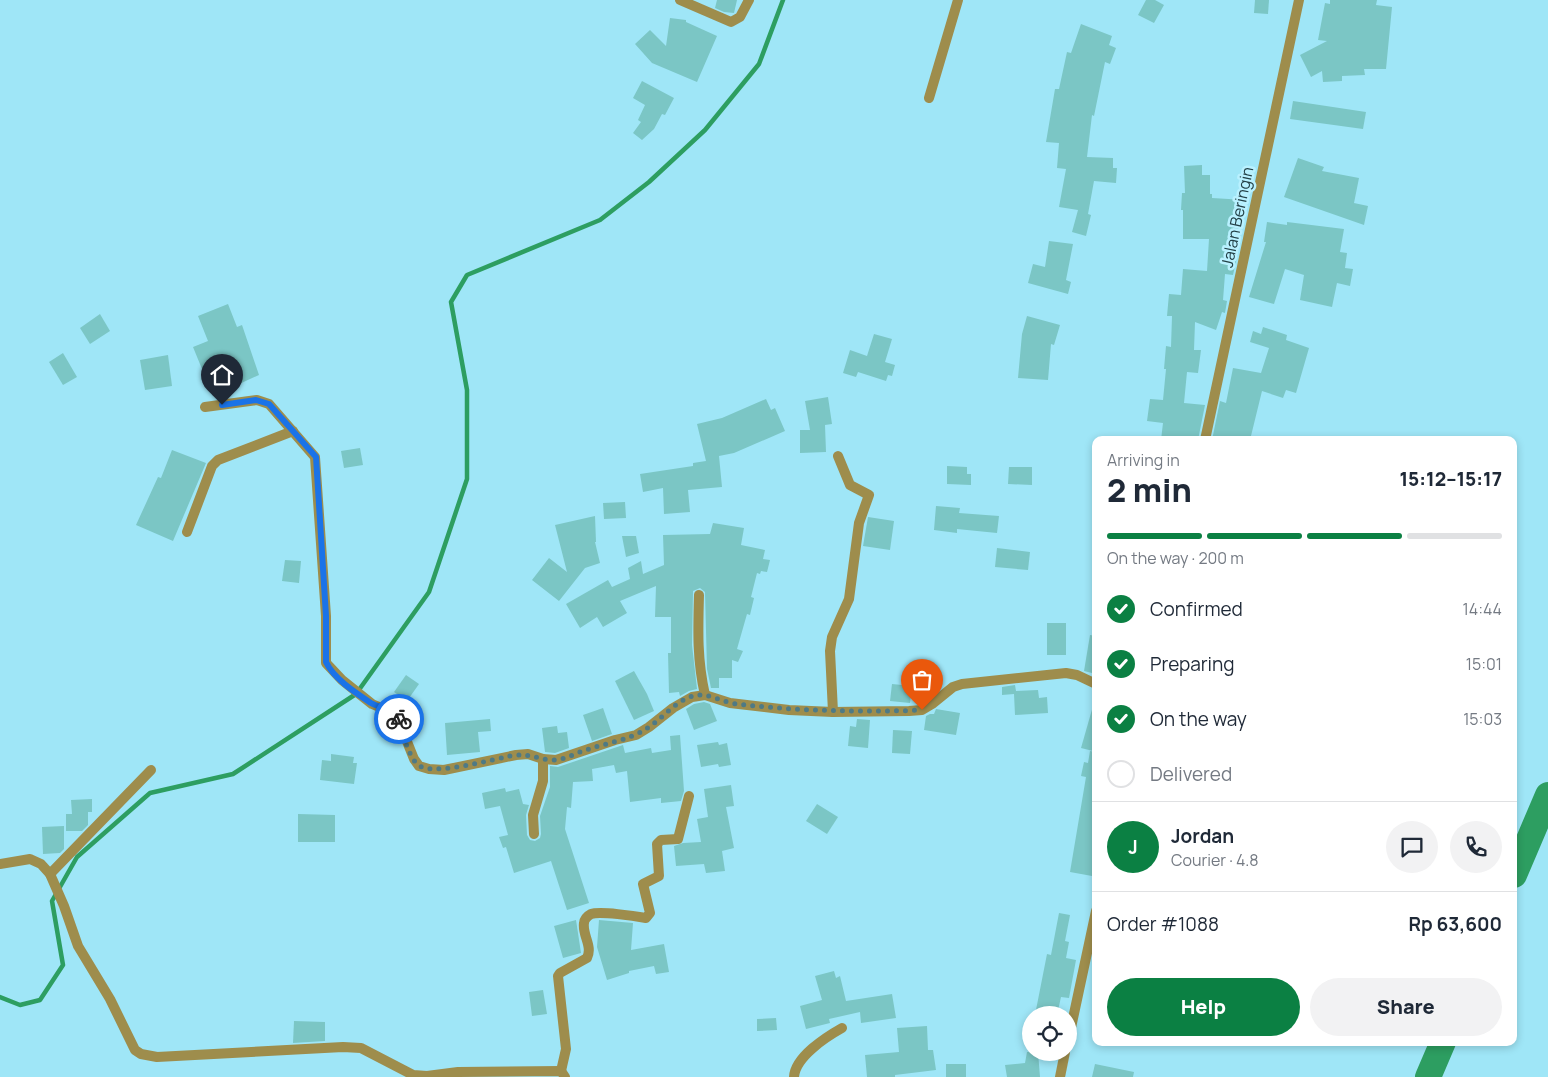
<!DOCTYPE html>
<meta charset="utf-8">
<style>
:root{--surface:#fff;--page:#f2f2f3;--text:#1f2937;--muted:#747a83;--line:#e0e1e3;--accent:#0b8043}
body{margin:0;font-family:Manrope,sans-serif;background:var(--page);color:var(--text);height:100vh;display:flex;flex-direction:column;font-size:19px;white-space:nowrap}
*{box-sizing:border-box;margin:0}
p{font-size:16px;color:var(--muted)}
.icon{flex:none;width:28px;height:28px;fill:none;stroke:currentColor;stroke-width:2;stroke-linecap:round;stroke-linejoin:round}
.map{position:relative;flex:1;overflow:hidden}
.sheet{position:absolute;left:1092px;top:436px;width:425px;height:610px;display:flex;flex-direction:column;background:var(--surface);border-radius:10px;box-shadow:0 2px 8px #0003}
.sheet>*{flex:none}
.buttons{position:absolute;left:1022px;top:1006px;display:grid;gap:10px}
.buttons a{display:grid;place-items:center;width:55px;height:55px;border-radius:50%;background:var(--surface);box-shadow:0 2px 8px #0003;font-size:25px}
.pin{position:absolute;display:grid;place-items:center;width:42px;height:42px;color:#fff;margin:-51px -21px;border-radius:50% 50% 50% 0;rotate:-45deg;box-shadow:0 0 5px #0007}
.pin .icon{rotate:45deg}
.courier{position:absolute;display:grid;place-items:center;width:50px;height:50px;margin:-25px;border:4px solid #1a73e8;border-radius:50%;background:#fff;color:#222;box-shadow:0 1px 6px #0007}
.overview em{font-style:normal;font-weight:800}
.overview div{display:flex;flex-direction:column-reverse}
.overview{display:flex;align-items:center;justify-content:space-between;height:85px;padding:0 15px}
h1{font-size:32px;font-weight:800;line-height:38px}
.bar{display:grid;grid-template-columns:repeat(4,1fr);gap:8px 5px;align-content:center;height:60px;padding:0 15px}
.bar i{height:6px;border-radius:4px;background:var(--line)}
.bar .active{background:var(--accent)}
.bar p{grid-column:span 4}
.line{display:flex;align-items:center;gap:12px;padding:0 15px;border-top:1px solid var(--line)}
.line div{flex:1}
.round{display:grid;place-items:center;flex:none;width:52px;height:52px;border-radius:26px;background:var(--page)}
ol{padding:0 15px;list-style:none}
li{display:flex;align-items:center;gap:15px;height:55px}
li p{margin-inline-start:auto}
li .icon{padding:5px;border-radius:50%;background:var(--accent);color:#fff;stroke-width:4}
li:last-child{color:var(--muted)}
li i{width:28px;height:28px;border:2px solid var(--line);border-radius:50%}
.button{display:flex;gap:10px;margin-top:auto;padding:10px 15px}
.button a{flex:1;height:58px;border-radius:30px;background:var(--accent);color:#fff;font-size:20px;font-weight:800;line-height:58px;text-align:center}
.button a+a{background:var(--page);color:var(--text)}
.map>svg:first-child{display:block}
</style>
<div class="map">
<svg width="1548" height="1077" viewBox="0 0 1548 1077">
<rect width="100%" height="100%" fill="#9fe6f7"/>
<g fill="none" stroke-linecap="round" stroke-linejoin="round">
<path stroke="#2d9e61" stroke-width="4.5" d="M0 997 20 1005 40 1000 63 965 52 901 77 857 150 793 233 774 356 694 429 592 467 479V390L451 302 467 275 600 220 649 182 705 130 759 64 783 0"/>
<g stroke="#2d9e61" stroke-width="26">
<path d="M1514 875 1548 795"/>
<path d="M1428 1077 1443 1042"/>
</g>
</g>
<g fill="#7bc6c5">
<path d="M717 0H737L734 13 724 12 715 8Z"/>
<path d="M1146 0H1155L1164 5 1154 23 1138 15Z"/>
<path d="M1255 0H1269L1268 14 1254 13Z"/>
<path d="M1330 0H1377L1376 5 1392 7 1386 69H1364L1365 75 1342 76V81L1323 82 1322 71 1311 77 1300 55 1327 41 1318 40 1325 3 1330 4Z"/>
<path d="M670 18 686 20V22L717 36 697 82 652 63 635 44 650 30 666 46Z"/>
<path d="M1081 24 1112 36 1109 45 1116 48 1110 64 1105 62 1094 116 1092 115 1087 157 1113 158V168H1117L1116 183 1094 181 1088 214 1091 215 1086 236 1072 232 1078 210 1059 207 1066 169 1057 168 1059 143 1046 142 1055 89H1059L1067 52 1071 53Z"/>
<path d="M642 81 674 98 665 115 662 114 654 129 642 140 633 133 641 122 638 120 645 105 633 98Z"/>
<path d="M1293 101 1366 112 1363 129 1290 119Z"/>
<path d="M1298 158 1324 167 1322 171 1359 178 1354 203 1368 206 1364 225 1284 197Z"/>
<path d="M1202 165V175H1210V194H1212V198L1245 200 1244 216H1239L1237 257 1233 275 1225 274 1223 300 1227 301 1225 313 1222 312 1216 330 1195 322 1194 350H1201L1198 373 1187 372 1184 403 1205 405 1198 440H1161L1163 423 1147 421 1150 399 1163 400 1166 369H1164L1166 346 1171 347 1172 316H1167L1169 294 1181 295 1183 269 1207 271 1209 239H1183V210H1181L1182 193H1185L1184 166Z"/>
<path d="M1267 222 1287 225V222L1344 229 1340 252 1347 253 1345 268 1353 269 1350 286 1337 283 1332 307 1300 300 1304 275 1285 269 1274 304 1249 297 1266 242H1264Z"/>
<path d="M1049 241 1073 244 1066 280 1071 282 1068 294 1028 283 1033 264 1045 267Z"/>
<path d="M228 304 237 327 242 325 259 375 213 396 193 347 208 341 198 316Z"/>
<path d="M100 314 110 331 90 344 80 328Z"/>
<path d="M1027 316 1060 325 1054 345 1051 344 1048 380 1018 378 1022 334Z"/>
<path d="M1263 327 1287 335 1286 340 1309 348 1296 393 1286 390 1283 398 1262 391 1250 440H1212L1220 401 1226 403 1233 368 1261 373 1269 348 1250 342 1253 331 1261 334Z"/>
<path d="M874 334 892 339 885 362 895 365 892 376 888 375 886 381 858 372 856 377 843 373 850 350 867 356Z"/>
<path d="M63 353 77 377 63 385 49 362Z"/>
<path d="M168 355 172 386 145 390 140 360Z"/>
<path d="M828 397 832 424 825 425 826 452 800 453V430H810L805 401Z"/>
<path d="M766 399 771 410 775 408 785 431 734 453 719 456 722 487 688 490 690 512 664 514 663 488 643 492 640 474 693 466V463L706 461 697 424 722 418Z"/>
<path d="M360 448 363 465 344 468 341 451Z"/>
<path d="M172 450 206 463 173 541 136 525 158 477 161 478Z"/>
<path d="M947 466 967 467V474H971V485L947 484Z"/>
<path d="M1009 467H1032V485L1008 484Z"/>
<path d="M625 502 626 518 604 519 603 503Z"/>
<path d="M936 506 960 508 959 513 999 516 997 533 957 529V533L934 530Z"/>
<path d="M595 516 596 542H595L600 563 585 568 559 601 532 580 549 558 567 572 555 525Z"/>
<path d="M868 517 894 521 890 550 863 546Z"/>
<path d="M713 523 744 528 741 545 765 550 763 559 770 560 767 572 761 571 760 574 757 573 751 597 754 598 750 615 747 614 737 649 743 651 738 662 732 660V678H719V688H711L707 669 705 592 700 588 693 591 692 645 697 689 689 691 680 696 679 692 669 693 668 653H671V617H655L656 586 620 601 627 613 603 627 597 617 580 628 566 604 608 580 612 587 630 579 628 568 641 561 643 574 664 565 663 535 710 534Z"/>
<path d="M622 536H636L639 553 626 557Z"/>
<path d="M997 548 1030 552 1028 570 995 567Z"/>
<path d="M285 560 301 561 299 583 282 581Z"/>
<rect x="1047" y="623" width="19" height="32"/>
<path d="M1090 635 1096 636V674L1084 671Z"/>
<path d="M634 671 647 694 654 711 634 720 615 681Z"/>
<path d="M406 675 419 684 407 701 394 692Z"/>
<path d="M892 684 912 686 910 703 890 701Z"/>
<path d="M1015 685 1016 691 1038 690 1039 698 1047 697 1048 713 1015 715 1014 694 1002 695V687Z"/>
<path d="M704 702 710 704 717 721 694 730 686 709 694 704Z"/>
<path d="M1093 706 1096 707V740L1093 751 1081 748Z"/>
<path d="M603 708 612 734 592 741 583 715Z"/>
<path d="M936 709 960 713 956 735 924 730 926 716 930 714H934Z"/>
<path d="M490 719 491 731 478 732 480 752 447 755 445 723Z"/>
<path d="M857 719 870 720 868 748 848 746 850 726 856 727Z"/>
<path d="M557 726 558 733 567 732 569 748 555 753 545 752 542 728Z"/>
<path d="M893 730 912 731 910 754 892 753Z"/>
<path d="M680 735 684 791 681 801 661 803V798L630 802 627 771 616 773 614 765 592 769 593 781 573 782 571 808 567 807 565 829 589 903 567 910 551 861 514 873 506 847 503 848 499 837 508 835 500 806 485 809 482 793 505 788 506 792 519 789 523 804 529 805 526 815 527 835 530 840 535 841 540 838 541 834 540 816 550 787V766L558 767 623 745 625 753 651 748 652 753 671 750 670 736Z"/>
<path d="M718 742 719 745 727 743 731 765 719 767 718 764 701 767 697 745Z"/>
<path d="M1090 751 1096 752V868H1094L1092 876 1070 872 1086 777 1081 776 1084 762 1088 763Z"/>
<path d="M331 754 354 757 353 763H357L354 784 320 780 322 760 331 761Z"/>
<path d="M731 785 734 806 726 807 734 848 722 851 725 871 706 873 704 864 676 866 674 846 683 843 701 842 697 819 708 817 704 789Z"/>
<path d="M92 799V812H88V825L82 831H66V814H72L71 800Z"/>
<path d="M817 804 838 817 827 834 806 821Z"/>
<path d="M298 814 335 815V842H298Z"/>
<path d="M64 826V849L60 853 43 854 42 827Z"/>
<path d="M1059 913 1070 915 1065 941 1069 942 1066 958 1076 960 1069 998 1061 997 1057 1015H1035L1047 954 1051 955Z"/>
<path d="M576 920 581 953 563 958 554 926Z"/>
<path d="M599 920 633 923 631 950 664 944 669 972 656 974 654 966 629 971V973L607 980 597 947Z"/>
<path d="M834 971 836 978 840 976 846 1001 892 994 896 1018 861 1023 860 1012 829 1019 830 1023 806 1029 800 1006 822 1000 815 976Z"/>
<path d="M543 990 547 1014 532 1016 529 992Z"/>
<path d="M776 1018 777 1030 757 1031V1019Z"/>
<path d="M294 1021 325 1022V1041L293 1043Z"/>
<path d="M927 1026 928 1050H933L936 1070 895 1075V1077H867L865 1055 899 1052 897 1028Z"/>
<path d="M1027 1052H1038L1040 1077H1007L1005 1065 1025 1063Z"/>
<rect x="946" y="1064" width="20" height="13"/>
<path d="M1095 1064 1134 1072 1133 1077H1092Z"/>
</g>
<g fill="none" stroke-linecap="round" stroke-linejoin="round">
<g stroke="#9e8d4c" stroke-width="10">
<path d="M680 0 731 22 740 17 749 0"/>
<path d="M929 98 958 0"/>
<path d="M205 407 257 400 269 404 315 457 326 616V663L342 680 372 704 396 714 414 759 419 766 429 769 444 770 516 755 528 754 543 759 556 760 615 740 636 735 649 727 673 708 692 697 705 695 730 703 789 710 833 712 909 711 922 710 932 704 953 687 962 684 1066 673 1077 675 1096 684"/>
<path d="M187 532 212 466 218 460 293 431"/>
<path d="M699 595C698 630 697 660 705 695"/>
<path d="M833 712 830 651 832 637 849 599 859 523 869 495 850 485 838 456"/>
<path d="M534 834 533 815 543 781V759"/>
<path d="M0 864 30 859 41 864 50 874 64 906 78 946 110 999 135 1050 141 1054 157 1057 343 1047 361 1048 413 1075 427 1076 458 1072 561 1071 565 1077"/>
<path d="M50 874 151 770"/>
<path d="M561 1071 566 1049 558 976 560 973 587 958C593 946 582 935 584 923 584 920 587 916 591 914 600 911 635 916 646 918L650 913 643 884 659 876 657 844 661 840 678 839 689 796"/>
<path d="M794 1077C795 1057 826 1037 842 1028"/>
</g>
<g stroke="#9e8d4c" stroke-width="10">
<path d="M1205 440 1299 0"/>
<path d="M1069 1037 1096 911"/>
<path d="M1060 1077 1065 1052"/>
</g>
</g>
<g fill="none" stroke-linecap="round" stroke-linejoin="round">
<path stroke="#4e7a85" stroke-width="5" stroke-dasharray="0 9" d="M399 719C402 731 408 756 418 765 433 777 496 758 516 755 532 754 540 760 554 760 565 760 575 753 586 750 606 743 629 740 646 729 664 718 681 693 704 695 713 696 726 703 737 704 780 709 822 711 865 711 884 711 903 711 922 710"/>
<path stroke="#1a73e8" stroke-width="6" d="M222 405 256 400 269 404 316 457 326 616V662C334 679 356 693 371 703 380 708 394 710 399 719"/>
</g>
<g text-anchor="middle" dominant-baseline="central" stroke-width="5" stroke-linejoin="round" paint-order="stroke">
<g font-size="16" fill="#234047" stroke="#b9f1ff">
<text transform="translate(1237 217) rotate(-78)">Jalan Beringin</text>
</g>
</g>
</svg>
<div class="buttons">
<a><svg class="icon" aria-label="locate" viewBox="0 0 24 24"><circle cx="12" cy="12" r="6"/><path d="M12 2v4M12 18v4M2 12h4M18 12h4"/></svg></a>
</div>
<div class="pin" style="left:922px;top:710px;background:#ea580c"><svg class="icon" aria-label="bag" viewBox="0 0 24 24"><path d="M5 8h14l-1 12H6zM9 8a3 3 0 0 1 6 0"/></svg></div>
<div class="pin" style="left:222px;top:405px;background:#1f2937"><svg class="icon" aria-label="home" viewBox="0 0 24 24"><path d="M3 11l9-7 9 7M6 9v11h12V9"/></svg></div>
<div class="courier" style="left:399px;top:719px"><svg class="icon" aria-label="bike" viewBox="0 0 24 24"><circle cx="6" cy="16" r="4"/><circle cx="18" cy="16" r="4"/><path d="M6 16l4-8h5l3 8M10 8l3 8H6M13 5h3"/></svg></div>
<section class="sheet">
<div class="overview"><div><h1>2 min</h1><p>Arriving in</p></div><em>15:12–15:17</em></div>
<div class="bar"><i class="active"></i><i class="active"></i><i class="active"></i><i></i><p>On the way · 200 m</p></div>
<ol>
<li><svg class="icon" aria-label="check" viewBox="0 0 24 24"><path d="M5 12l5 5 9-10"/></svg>Confirmed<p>14:44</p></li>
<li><svg class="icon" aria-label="check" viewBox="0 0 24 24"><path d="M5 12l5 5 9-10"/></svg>Preparing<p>15:01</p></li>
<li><svg class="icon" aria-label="check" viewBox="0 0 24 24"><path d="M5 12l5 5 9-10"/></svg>On the way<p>15:03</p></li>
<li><i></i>Delivered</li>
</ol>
<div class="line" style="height:90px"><b class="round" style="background:var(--accent);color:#fff">J</b><div><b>Jordan</b><p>Courier · 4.8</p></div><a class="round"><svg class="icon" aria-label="chat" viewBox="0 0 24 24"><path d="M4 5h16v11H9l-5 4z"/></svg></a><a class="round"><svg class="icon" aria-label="phone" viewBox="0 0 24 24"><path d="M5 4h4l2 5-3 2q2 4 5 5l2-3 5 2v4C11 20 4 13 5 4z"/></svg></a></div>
<div class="line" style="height:65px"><div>Order #1088</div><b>Rp 63,600</b></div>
<div class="button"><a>Help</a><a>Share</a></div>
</section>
</div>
